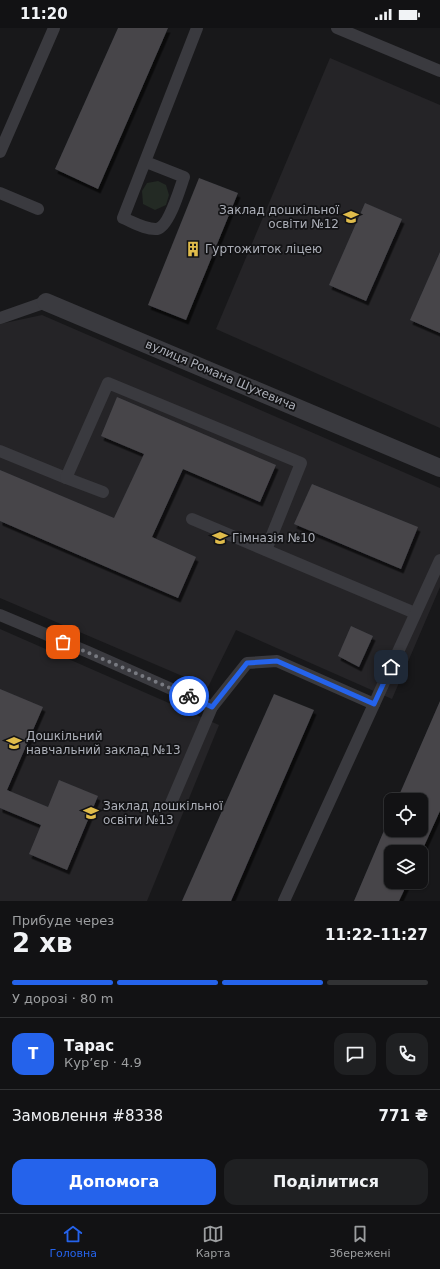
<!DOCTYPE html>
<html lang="uk">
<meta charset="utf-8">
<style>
:root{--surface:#121214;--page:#1f2022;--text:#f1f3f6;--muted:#9c9ea0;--line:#313234;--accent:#2563eb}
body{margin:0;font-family:"DejaVu Sans",sans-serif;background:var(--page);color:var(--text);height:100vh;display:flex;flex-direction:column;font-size:15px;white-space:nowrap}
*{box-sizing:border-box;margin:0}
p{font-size:13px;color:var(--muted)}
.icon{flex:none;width:22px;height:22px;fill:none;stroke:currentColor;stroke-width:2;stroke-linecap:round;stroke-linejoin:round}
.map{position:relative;height:873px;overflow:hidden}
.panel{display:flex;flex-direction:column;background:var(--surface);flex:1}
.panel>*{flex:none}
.buttons{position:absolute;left:384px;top:765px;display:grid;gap:8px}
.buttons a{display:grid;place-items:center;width:44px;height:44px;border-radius:8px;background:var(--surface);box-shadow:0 1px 3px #0004,0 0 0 1px var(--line);font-size:20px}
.pin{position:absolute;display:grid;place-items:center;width:34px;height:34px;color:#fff;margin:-17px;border-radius:8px;box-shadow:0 2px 6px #0006}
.courier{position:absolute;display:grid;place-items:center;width:40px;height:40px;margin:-20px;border:3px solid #2563eb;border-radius:50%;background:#fff;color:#222;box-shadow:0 1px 5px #0007}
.head em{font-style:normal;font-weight:700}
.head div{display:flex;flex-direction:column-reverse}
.head{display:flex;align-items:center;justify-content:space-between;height:68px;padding:0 12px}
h1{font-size:26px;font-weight:700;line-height:30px}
.bar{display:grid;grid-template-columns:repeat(4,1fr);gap:6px 4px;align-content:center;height:48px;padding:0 12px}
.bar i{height:5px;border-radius:3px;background:var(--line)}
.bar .on{background:var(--accent)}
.bar p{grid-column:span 4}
.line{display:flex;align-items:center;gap:10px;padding:0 12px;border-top:1px solid var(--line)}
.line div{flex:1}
.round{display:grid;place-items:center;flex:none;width:42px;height:42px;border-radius:12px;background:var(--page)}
.cta{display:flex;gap:8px;margin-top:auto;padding:8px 12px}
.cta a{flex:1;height:46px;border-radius:12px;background:var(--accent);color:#fff;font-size:16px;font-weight:700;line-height:46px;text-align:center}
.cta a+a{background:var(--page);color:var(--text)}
.status{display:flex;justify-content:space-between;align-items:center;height:28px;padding:0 20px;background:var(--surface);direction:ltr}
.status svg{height:11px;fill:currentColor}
.menu{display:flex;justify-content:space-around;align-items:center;height:56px;border-top:1px solid var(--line);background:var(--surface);font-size:11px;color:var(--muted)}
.menu a{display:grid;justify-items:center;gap:2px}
.menu .on{color:var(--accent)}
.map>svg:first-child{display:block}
</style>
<div class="status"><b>11:20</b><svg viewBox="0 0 49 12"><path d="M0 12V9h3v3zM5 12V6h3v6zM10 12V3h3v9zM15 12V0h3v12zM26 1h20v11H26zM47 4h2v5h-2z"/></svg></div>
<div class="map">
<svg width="440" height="873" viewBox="0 0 440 873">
<defs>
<filter id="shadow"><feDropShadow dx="2.5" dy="4.5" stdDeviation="0" flood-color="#0009"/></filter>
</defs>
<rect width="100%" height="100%" fill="#18181a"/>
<g fill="#252427">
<path d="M330 30 440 77V400L216 301Z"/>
<path d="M42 287 440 460V559L392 671 236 602 208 659 0 570V296Z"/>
<path d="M0 601 219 697 147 873H0Z"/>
</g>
<path fill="#232a24" d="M158 153 166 157 169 167 166 177 155 182 143 176 142 163 147 155Z"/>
<g fill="#46454a" filter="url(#shadow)">
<path d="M118 0H168L98 161 55 141Z"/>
<path d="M199 150 238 165 186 292 148 277Z"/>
<path d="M365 175 402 191 366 273 329 257Z"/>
<path d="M440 224V305L410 292Z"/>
<path d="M117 369 276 437 260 474 183 441 152 509 196 529 178 570 0 493V442L114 490 144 426 101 408Z"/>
<path d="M312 456 418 499 401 541 294 496Z"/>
<path d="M351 598 373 608 359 639 338 628Z"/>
<path d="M0 661 43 679 7 762 48 779 59 752 98 768 67 842 29 826 41 797 0 780Z"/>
<path d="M274 666 314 682 231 873H182Z"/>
<path d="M440 673V783L421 825 391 824V854H408L399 873H354L391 786V802H421V772H397Z"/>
</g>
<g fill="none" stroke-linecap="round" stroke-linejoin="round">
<g stroke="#3a3a3f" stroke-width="12">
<path d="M337 0 440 43"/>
<path d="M0 124 54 0"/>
<path d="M146 134 184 149C180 160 169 199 157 201 146 202 133 194 123 190L197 0"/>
<path d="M0 165 38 181"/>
<path d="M0 290 46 274"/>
<path d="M0 423 66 450"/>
<path d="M103 464 66 450 108 355 301 435 266 522"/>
<path d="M192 491 415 585"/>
<path d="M0 587 88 624 212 679 247 635 277 633 374 676"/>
<path d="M171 775 212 679"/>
<path d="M284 873 440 532"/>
</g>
<path stroke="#3a3a3f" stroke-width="18" d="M46 274 440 440"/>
</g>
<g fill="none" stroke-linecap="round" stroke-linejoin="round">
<path stroke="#787a81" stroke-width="4" stroke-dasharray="0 7.2" d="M63 614 189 668"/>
<path stroke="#2563eb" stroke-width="5" d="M189 668 212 679 247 635 277 633 374 676 391 639"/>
</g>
<defs>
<g id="school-bare" transform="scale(1.2)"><path d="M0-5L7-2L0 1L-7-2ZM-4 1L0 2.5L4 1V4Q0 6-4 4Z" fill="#e0bc4b" stroke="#131315" stroke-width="2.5" paint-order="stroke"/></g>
<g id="building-bare" transform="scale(1.2)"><path d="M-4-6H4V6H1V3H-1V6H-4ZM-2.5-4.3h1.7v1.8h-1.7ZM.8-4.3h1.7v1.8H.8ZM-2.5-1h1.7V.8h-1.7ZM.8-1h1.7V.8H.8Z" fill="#e0bc4b" stroke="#131315" stroke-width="2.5" paint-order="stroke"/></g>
</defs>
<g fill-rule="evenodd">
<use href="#school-bare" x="351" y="189"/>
<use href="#building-bare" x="193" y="221"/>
<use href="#school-bare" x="220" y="510"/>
<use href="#school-bare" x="14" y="715"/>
<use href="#school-bare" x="91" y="785"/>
</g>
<g text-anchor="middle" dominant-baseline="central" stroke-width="3.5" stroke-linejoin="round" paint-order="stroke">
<g font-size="12" fill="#acafb8" stroke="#131315" text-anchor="start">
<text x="339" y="182" text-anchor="end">Заклад дошкільної<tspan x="339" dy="14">освіти №12</tspan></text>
<text x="205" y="221">Гуртожиток ліцею</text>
<text x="232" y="510">Гімназія №10</text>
<text x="26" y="708">Дошкільний<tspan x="26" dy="14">навчальний заклад №13</tspan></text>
<text x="103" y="778">Заклад дошкільної<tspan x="103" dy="14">освіти №13</tspan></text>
</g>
<g font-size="12" fill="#acafb8" stroke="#131315">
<text transform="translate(221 347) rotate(23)">вулиця Романа Шухевича</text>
</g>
</g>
</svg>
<div class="buttons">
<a><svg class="icon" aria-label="locate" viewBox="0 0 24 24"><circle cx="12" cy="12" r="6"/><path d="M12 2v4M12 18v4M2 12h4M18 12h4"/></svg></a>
<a><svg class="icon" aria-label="layers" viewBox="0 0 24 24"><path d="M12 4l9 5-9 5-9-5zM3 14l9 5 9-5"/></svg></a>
</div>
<div class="pin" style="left:63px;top:614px;background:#ea580c"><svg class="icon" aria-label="bag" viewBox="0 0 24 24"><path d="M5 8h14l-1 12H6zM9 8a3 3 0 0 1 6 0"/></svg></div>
<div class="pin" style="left:391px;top:639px;background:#1f2937"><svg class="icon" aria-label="home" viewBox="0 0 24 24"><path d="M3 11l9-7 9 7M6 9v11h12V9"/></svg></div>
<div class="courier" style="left:189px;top:668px"><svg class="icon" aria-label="bike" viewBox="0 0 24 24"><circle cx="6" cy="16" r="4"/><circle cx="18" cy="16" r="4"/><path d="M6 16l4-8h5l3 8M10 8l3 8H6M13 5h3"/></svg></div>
</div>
<section class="panel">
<div class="head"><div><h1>2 хв</h1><p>Прибуде через</p></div><em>11:22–11:27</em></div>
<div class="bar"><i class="on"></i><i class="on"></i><i class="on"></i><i></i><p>У дорозі · 80 m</p></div>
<div class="line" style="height:72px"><b class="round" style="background:var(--accent);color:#fff">Т</b><div><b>Тарас</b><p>Кур’єр · 4.9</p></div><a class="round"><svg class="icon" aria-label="chat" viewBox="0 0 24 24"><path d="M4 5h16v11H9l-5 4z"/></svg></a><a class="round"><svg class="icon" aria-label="phone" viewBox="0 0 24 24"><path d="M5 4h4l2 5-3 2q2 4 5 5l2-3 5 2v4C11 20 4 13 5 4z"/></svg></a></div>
<div class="line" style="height:52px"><div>Замовлення #8338</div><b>771 ₴</b></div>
<div class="cta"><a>Допомога</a><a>Поділитися</a></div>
</section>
<nav class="menu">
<a class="on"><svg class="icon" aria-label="home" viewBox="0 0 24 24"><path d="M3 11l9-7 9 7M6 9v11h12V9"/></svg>Головна</a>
<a><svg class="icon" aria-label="map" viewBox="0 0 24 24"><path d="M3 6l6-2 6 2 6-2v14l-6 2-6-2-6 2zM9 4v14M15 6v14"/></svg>Карта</a>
<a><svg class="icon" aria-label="saved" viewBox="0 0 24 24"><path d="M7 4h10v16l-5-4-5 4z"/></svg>Збережені</a>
</nav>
